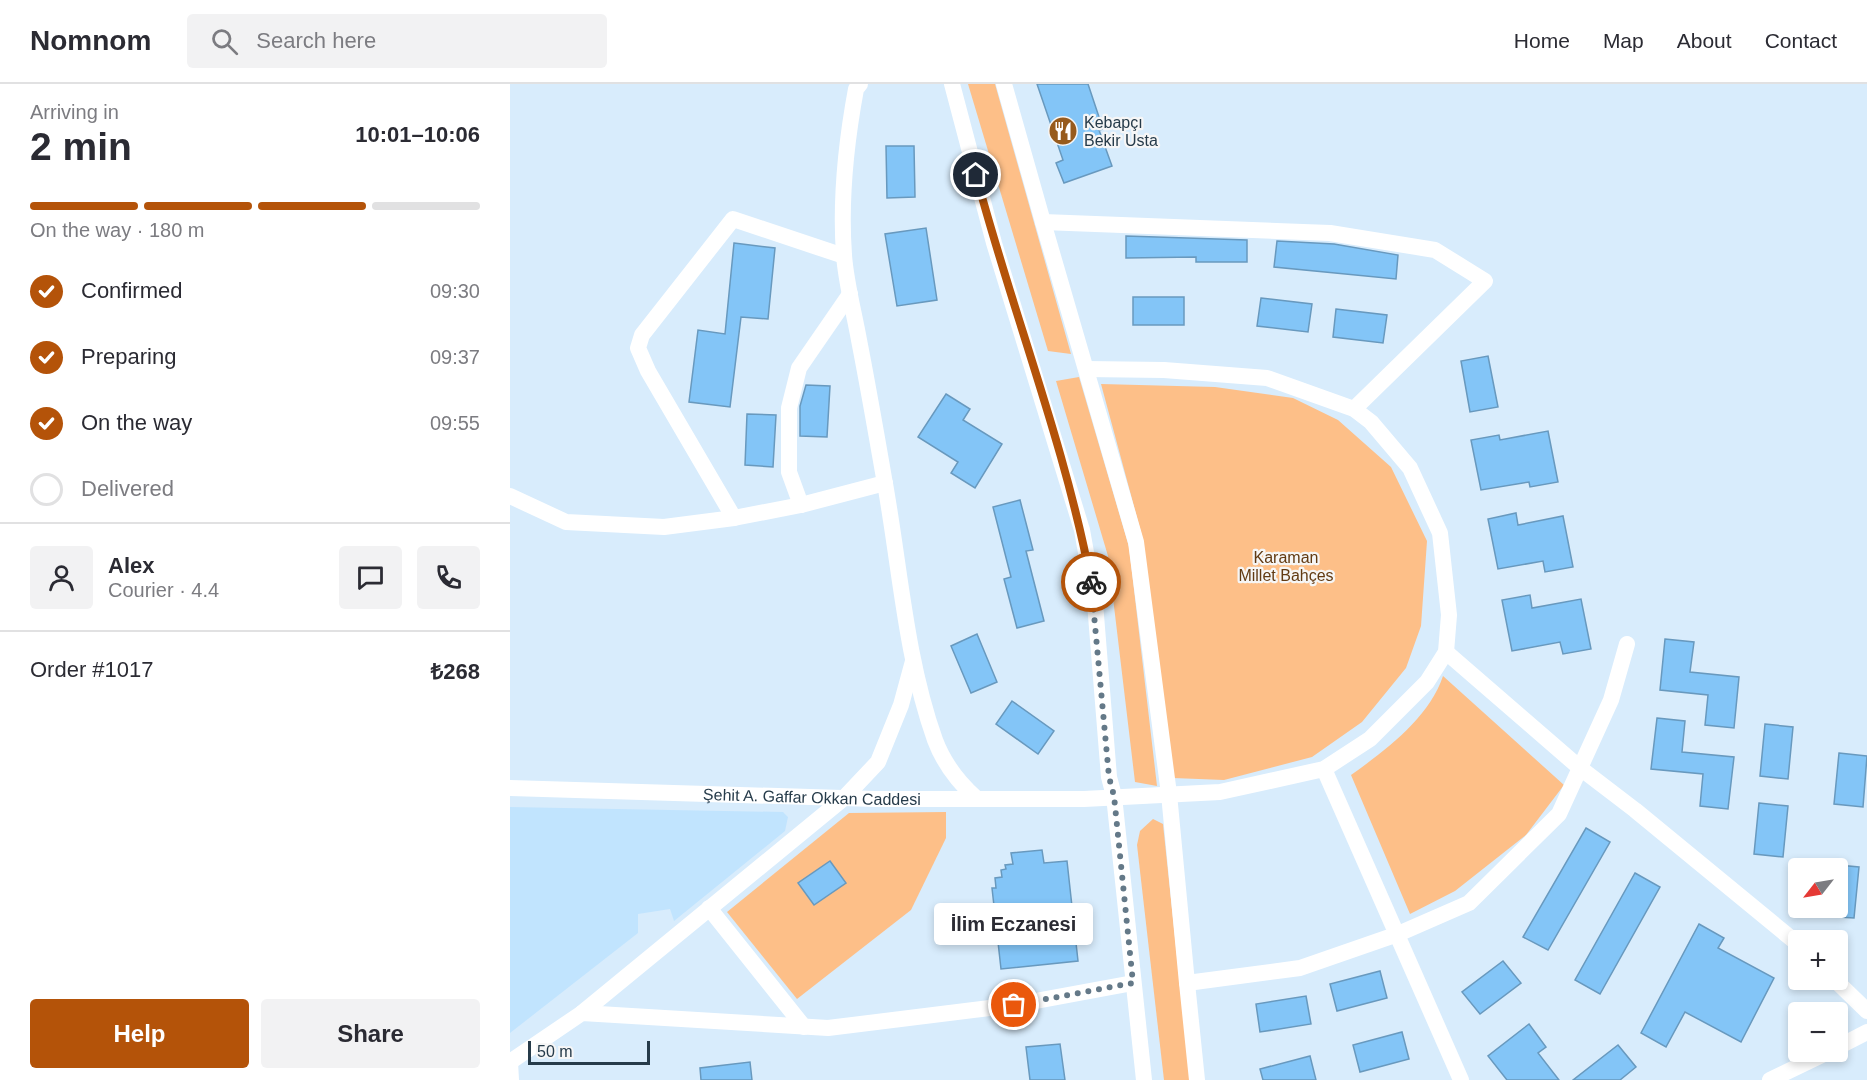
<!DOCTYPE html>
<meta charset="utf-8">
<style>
:root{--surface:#fff;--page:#f2f2f3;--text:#2b2b33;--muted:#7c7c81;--line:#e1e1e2;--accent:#b45309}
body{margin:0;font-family:Arial,sans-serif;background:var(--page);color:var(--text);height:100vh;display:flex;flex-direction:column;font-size:22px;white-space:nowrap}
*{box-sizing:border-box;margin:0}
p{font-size:20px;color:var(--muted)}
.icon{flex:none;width:33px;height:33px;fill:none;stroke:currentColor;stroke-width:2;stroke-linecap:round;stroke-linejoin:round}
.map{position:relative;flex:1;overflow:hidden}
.panel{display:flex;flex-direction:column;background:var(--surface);width:510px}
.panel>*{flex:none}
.needle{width:39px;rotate:239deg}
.tools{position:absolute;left:1278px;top:774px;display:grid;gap:12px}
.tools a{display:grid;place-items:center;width:60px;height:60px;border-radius:6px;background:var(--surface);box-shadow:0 3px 9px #0003;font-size:30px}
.scale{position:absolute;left:18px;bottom:15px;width:122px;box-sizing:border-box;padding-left:6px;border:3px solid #263b4a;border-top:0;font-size:16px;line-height:21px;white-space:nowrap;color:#263b4a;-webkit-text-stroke:4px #f6f6f6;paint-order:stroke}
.pin{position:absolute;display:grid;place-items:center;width:51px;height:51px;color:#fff;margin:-26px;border:3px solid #fff;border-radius:50%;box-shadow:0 2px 6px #0007}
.courier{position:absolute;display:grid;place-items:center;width:60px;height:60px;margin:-30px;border:4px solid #b45309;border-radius:50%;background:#fff;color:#222;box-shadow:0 2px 8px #0007}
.bubble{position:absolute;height:42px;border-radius:6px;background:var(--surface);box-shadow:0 3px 9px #0003;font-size:20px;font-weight:700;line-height:42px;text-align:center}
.headline em{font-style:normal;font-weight:700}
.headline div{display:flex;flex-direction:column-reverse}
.headline{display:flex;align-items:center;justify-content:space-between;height:102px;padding:0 30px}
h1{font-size:39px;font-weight:700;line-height:45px}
.bar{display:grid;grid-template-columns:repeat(4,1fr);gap:9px 6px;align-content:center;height:72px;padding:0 30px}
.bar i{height:8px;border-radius:4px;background:var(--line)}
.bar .current{background:var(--accent)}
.bar p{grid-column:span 4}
.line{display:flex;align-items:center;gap:15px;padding:0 30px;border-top:2px solid var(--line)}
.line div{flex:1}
.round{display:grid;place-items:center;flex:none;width:63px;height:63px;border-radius:6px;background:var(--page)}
ol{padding:0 30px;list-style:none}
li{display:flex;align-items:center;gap:18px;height:66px}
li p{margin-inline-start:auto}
li .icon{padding:6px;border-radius:50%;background:var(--accent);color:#fff;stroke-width:4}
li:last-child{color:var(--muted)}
li i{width:33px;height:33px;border:3px solid var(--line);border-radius:50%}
.action{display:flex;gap:12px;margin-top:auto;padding:12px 30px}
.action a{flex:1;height:69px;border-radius:6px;background:var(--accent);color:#fff;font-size:24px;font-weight:700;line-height:69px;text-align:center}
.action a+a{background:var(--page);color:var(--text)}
header{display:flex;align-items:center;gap:36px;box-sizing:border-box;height:84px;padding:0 30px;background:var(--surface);border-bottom:2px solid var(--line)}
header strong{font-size:28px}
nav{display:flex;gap:33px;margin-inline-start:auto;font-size:21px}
.search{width:420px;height:54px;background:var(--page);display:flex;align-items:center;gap:15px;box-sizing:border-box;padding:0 21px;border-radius:6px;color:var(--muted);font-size:22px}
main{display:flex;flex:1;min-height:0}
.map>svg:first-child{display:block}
</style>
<header>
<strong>Nomnom</strong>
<div class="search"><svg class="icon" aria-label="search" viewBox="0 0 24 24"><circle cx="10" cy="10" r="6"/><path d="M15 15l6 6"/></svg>Search here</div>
<nav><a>Home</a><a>Map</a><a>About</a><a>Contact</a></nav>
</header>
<main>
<section class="panel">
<div class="headline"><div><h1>2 min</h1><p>Arriving in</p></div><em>10:01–10:06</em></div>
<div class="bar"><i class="current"></i><i class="current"></i><i class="current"></i><i></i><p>On the way · 180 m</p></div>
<ol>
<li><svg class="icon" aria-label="check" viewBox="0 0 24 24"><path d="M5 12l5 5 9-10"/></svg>Confirmed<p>09:30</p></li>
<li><svg class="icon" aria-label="check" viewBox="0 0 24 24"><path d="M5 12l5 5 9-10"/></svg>Preparing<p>09:37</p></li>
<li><svg class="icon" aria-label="check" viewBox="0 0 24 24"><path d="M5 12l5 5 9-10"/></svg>On the way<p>09:55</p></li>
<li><i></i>Delivered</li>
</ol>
<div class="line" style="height:108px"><a class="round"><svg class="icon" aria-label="person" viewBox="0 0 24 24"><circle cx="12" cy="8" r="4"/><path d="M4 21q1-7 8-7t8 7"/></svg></a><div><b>Alex</b><p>Courier · 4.4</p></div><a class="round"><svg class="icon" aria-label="chat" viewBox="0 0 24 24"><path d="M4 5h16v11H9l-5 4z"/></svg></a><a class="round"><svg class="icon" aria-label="phone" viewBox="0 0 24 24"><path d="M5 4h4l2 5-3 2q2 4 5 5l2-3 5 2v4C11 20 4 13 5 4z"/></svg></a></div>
<div class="line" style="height:78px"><div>Order #1017</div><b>₺268</b></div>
<div class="action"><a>Help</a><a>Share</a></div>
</section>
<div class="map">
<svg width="1357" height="996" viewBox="0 0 1357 996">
<rect width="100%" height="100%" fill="#d8ecfc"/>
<path fill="#c1e4fe" d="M0 723 273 728 278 733 275 747 164 837 160 825 128 830V849L0 949Z"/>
<g fill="#fdbf88">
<path d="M458 0H485L561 270 538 267Z"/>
<path d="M569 293 619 463 647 702 625 698 598 472 546 297Z"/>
<path d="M591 300 705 303 783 314 828 336 881 383 917 457 911 542 896 584 852 638 802 673 714 696 663 694 632 452Z"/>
<path d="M933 592 1054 701 1016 751 945 807 900 830 841 691C876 666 919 634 933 592Z"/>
<path d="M436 728V754L401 826 287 915 217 828 339 729Z"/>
<path d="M643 735 653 740 680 996H654L627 761 630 747Z"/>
</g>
<g fill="#83c5f7" stroke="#6899be" stroke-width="1.5">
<path d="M527 0H578L593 45 589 46 602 82 554 99 546 79 553 76Z"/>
<path d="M376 62H404L405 113 377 114Z"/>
<path d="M416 144 427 216 387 222 375 150Z"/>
<path d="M616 152 737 156V178H686V173L616 174Z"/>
<path d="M767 157 824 160 888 171 886 195 764 183Z"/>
<path d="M224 159 265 164 258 235 231 233 220 323 179 318 188 246 215 250Z"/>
<rect x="623" y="213" width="51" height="28"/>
<path d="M751 214 802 220 798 248 747 242Z"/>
<path d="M826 225 877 231 873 259 823 253Z"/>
<path d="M978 272 988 323 960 328 951 277Z"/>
<path d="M296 301 320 302 317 353 290 352V322Z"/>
<path d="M436 310 460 325 453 336 492 360 465 404 441 389 448 378 408 353Z"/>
<path d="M237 330 266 331 263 383 235 381Z"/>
<path d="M1038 347 1048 398 1020 403 1019 398 971 406 961 356 989 351 990 356Z"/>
<path d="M510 416 523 466 516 467 534 537 507 544 494 495 501 493 483 423Z"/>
<path d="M1006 429 1008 441 1053 432 1063 483 1035 488 1033 477 988 485 978 435Z"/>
<path d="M1020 511 1022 524 1071 515 1081 565 1053 570 1050 558 1002 567 992 516Z"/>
<path d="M467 550 487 598 461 609 441 562Z"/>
<path d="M1155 555 1184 558 1180 588 1229 593 1224 644 1195 641 1198 611 1150 606Z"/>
<path d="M502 617 544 647 528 670 486 640Z"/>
<path d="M1147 634 1175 637 1172 668 1224 673 1218 725 1190 722 1193 690 1141 685Z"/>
<path d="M1255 640 1283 643 1278 695 1250 692Z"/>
<path d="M1329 669 1357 672 1353 723 1324 720Z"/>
<path d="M1249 719 1278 722 1273 773 1244 770Z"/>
<path d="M1076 744 1100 758 1038 866 1013 853Z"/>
<path d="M532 766 534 779 557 777 568 877 491 885 482 804H486L485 794 492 793 491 786 496 785 495 781 503 780 501 769Z"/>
<path d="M320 777 336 799 304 821 288 799Z"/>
<path d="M1328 781 1349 783 1344 834 1328 833Z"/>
<path d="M1125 789 1150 803 1090 910 1065 896Z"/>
<path d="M1189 840 1214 854 1208 864 1264 894 1231 958 1175 928 1156 963 1131 949Z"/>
<path d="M993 877 1011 899 970 930 952 908Z"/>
<path d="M870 887 877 914 827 927 820 900Z"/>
<path d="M796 912 801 940 750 948 746 920Z"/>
<path d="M1019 940 1036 963 1028 969 1049 996H997L978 972Z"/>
<path d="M892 948 899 975 850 988 843 961Z"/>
<path d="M550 960 555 996H520L516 963Z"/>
<path d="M1108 961 1126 983 1110 996H1063Z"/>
<path d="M800 972 806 996H753L750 985Z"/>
<path d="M240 978 242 996H191L190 984Z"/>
</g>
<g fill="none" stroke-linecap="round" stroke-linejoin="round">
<g stroke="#fff" stroke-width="16">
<path d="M350 0 346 5C336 59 330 116 334 171 336 199 344 228 349 256 358 302 366 348 374 394 390 481 395 572 425 656 434 680 447 697 466 714"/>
<path d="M442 0 484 159 572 446 585 519 599 693 604 712 634 996"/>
<path d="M494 0 533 138 820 149 925 166 975 197 844 325"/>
<path d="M533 138 626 458 659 710 677 899 790 884 888 850 959 819 1049 730 1101 616 1117 560"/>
<path d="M0 412 56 438 154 443 224 434 291 421 375 399"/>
<path d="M291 421 279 388V324L289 284 340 210"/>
<path d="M224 434 138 287 128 264 132 251 223 135 334 172"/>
<path d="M936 568 1070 684 1125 726 1288 860"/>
<path d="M814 685 951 996"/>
<path id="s1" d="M0 704 365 715H574L710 708 814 685 860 655 917 598 936 568 939 531 930 449 900 384 861 338 844 325 757 294 654 286 576 285"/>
<path d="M199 824 294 943"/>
<path d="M1325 896 1357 927"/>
<path d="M677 899 687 996"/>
<path d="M72 929 334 714 368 678 391 621 403 577"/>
<path d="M1328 963 1357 948"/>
<path d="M0 978 72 929 318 944 504 921 623 899"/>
<path d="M0 978 1 996"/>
<path d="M1260 996 1318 968"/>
</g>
</g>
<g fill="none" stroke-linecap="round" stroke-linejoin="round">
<path stroke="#647988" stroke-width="6" stroke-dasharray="0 10.8" d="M504 921 623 899 604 712 599 693 581 498"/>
<path stroke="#b45309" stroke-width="8" d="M466 91C502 227 555 360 581 498"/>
</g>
<defs>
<g id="restaurant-disc" transform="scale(1.5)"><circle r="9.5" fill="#975b1d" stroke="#f6f6f6"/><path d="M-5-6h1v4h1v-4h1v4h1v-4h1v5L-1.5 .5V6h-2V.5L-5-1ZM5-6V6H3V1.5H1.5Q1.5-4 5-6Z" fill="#fff"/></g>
</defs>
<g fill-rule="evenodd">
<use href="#restaurant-disc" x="553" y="47"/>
</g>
<g text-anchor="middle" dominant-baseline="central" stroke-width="4.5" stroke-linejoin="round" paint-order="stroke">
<g font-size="16" fill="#263b4a" stroke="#f6f6f6" text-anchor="start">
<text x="574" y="38">Kebapçı<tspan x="574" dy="18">Bekir Usta</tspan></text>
</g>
<g font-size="16" fill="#623a12" stroke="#f6f6f6">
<text x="776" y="473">Karaman<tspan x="776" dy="18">Millet Bahçes</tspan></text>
</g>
<g font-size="16" fill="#263b4a" stroke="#f6f6f6">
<text stroke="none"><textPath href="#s1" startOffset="302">Şehit A. Gaffar Okkan Caddesi</textPath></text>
</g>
</g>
</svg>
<div class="tools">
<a><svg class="needle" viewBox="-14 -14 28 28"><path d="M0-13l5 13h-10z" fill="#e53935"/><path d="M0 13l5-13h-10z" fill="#7c7c81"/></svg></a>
<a>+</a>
<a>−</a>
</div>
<div class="scale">50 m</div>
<div class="pin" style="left:504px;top:921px;background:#ea580c"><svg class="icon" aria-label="bag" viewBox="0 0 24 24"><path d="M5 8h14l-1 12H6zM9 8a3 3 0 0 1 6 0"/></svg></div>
<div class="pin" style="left:466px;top:91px;background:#1f2937"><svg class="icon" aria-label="home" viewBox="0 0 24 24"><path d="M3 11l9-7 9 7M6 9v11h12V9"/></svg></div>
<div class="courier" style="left:581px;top:498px"><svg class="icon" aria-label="bike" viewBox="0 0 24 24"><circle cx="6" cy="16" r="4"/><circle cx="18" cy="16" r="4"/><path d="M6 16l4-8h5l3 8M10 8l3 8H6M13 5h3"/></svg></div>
<div class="bubble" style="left:424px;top:819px;width:159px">İlim Eczanesi</div>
</div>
</main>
